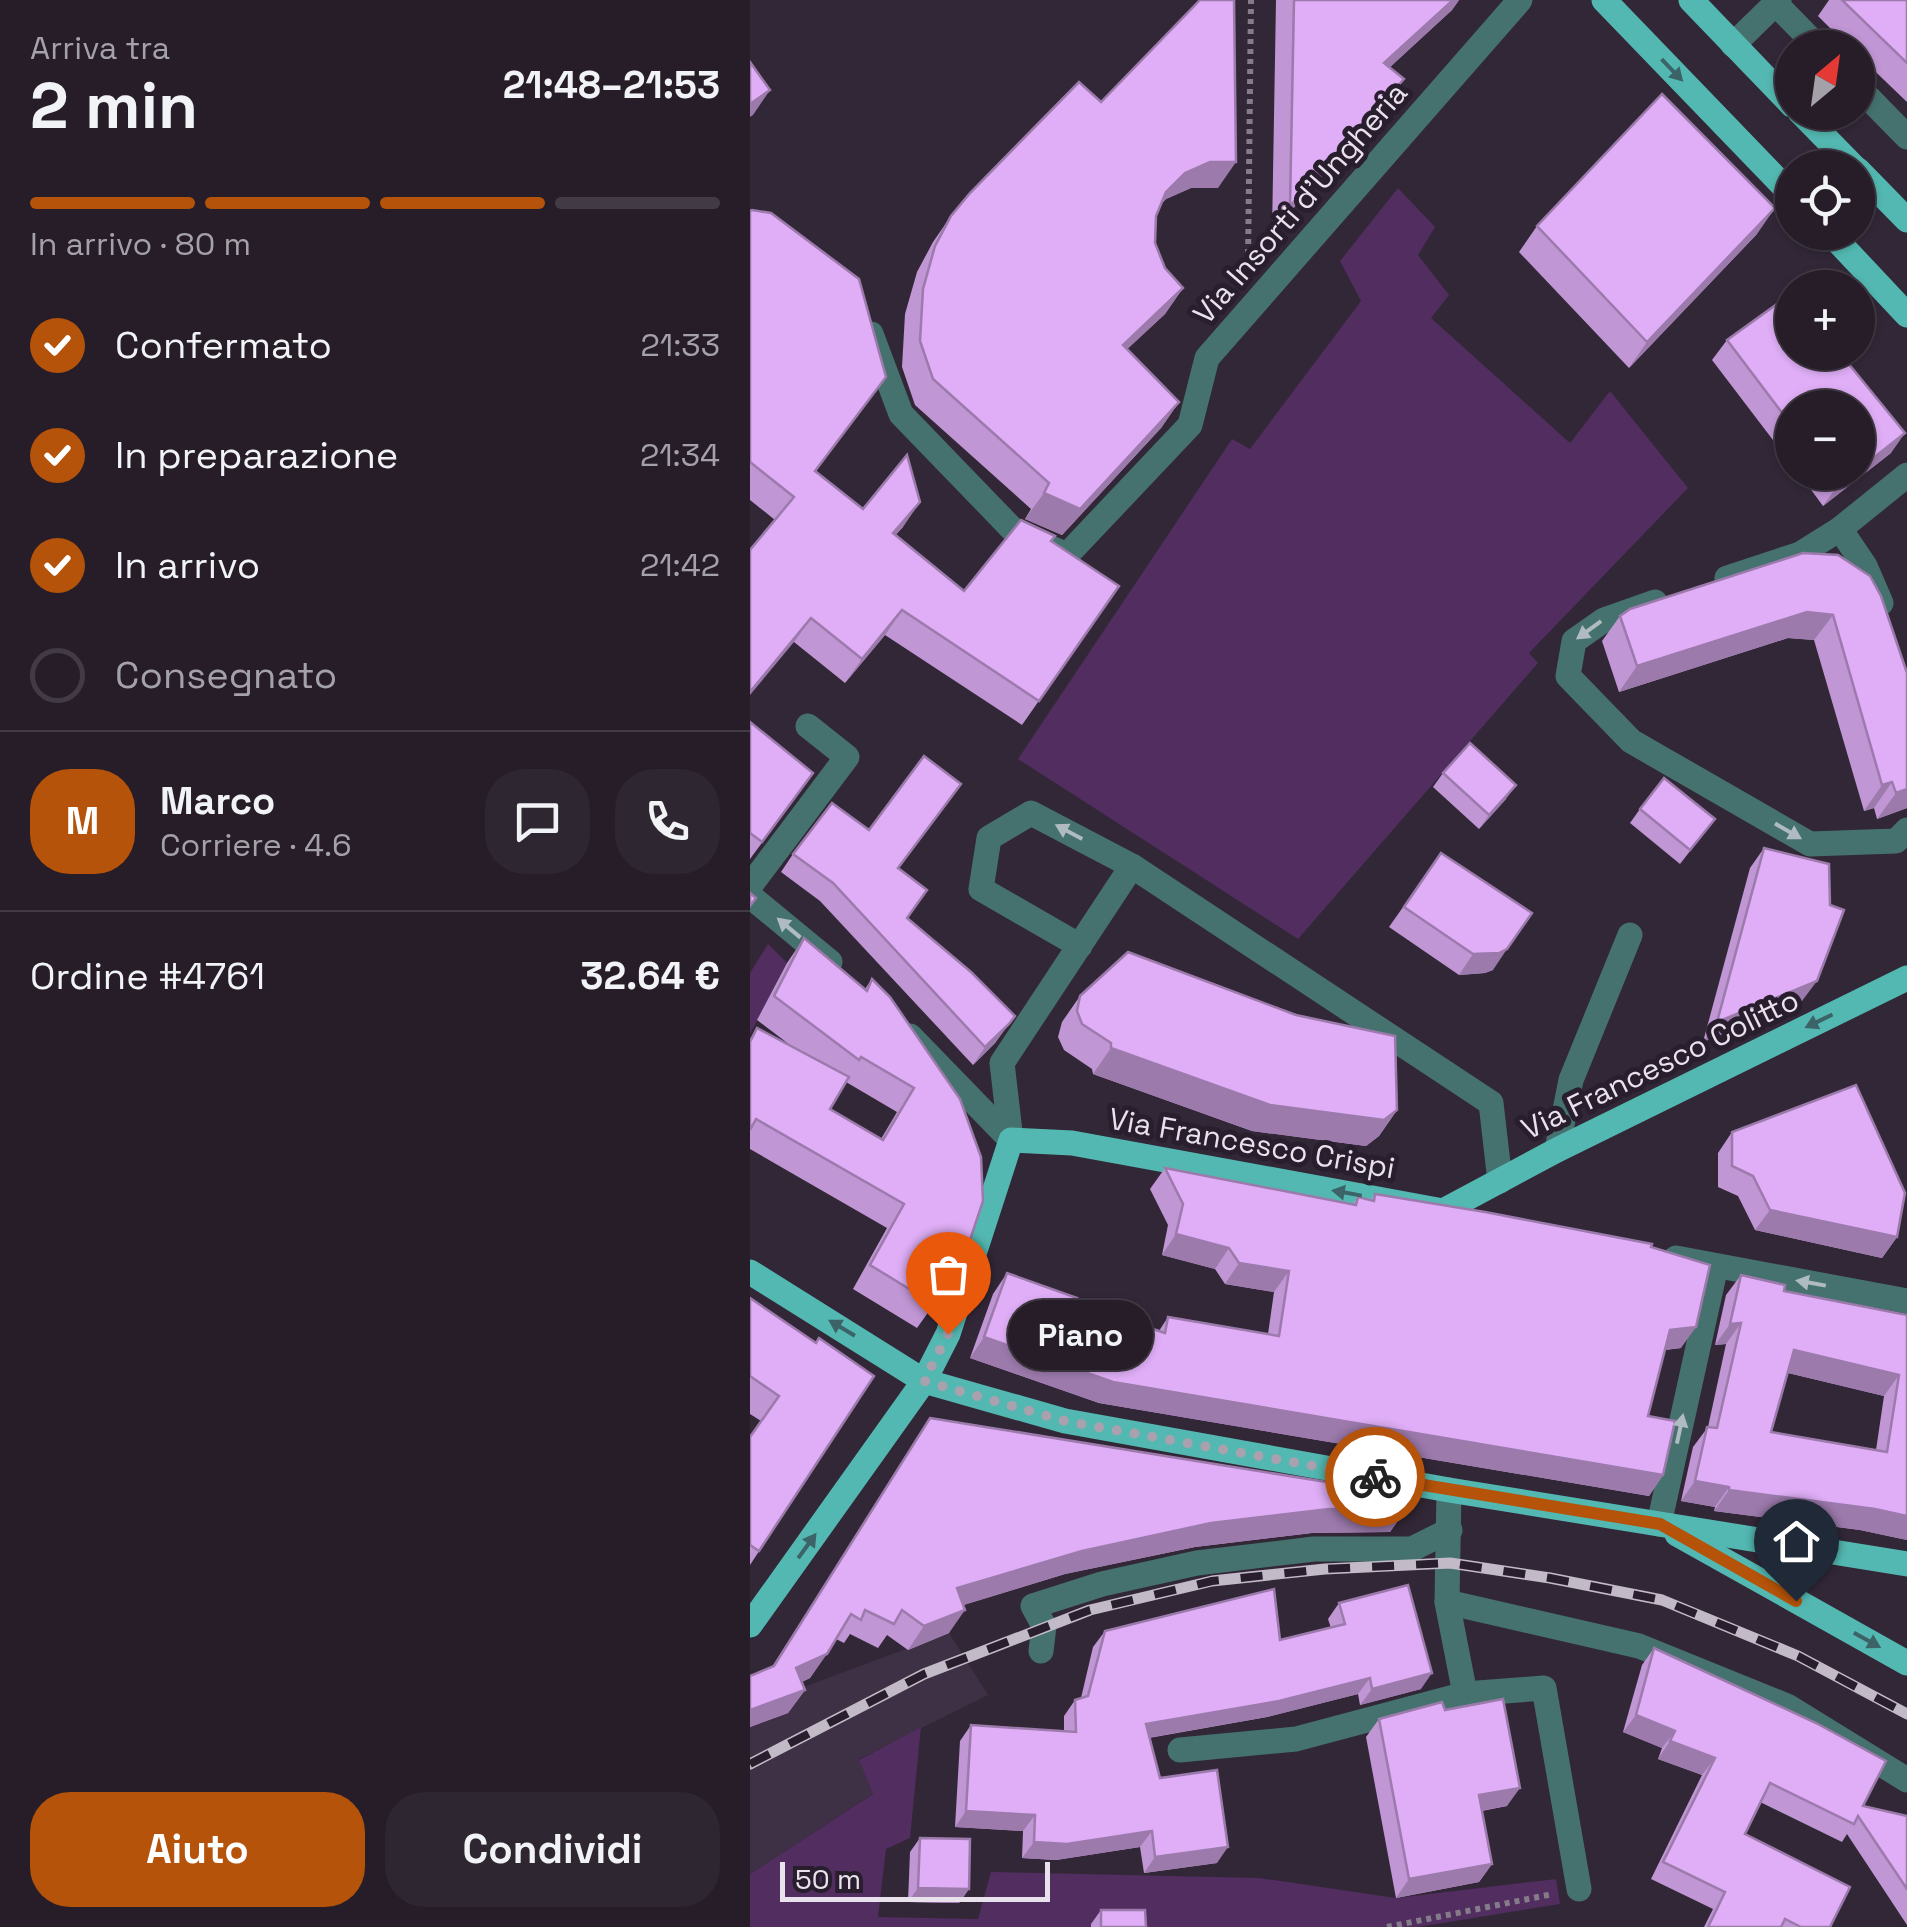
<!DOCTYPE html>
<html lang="it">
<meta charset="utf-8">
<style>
:root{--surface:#261d29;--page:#2e2631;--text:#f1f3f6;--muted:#a4a2a8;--line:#423b46;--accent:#b45309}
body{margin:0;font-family:"Space Grotesk",sans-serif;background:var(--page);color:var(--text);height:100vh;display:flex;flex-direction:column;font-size:38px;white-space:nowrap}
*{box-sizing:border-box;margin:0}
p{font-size:32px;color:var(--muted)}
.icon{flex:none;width:55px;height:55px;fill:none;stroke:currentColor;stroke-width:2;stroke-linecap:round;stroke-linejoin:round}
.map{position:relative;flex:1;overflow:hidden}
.details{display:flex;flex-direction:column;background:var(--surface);width:750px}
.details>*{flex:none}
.needle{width:65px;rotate:29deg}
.buttons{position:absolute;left:1025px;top:30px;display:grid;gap:20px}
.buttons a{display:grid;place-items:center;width:100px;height:100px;border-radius:50%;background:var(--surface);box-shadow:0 2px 8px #0004,0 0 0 2px var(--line);font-size:50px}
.scale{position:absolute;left:30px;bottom:25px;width:270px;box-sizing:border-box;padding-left:10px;border:5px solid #e9e2ed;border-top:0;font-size:28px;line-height:35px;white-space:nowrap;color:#e9e2ed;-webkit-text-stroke:8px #281e2d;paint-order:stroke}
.pin{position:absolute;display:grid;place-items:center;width:85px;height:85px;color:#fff;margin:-102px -42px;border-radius:50% 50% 50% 0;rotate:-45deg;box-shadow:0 0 10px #0007}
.pin .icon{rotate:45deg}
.courier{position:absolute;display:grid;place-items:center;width:100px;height:100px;margin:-50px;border:8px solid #b45309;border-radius:50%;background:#fff;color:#222;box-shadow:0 2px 12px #0007}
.bubble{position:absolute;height:70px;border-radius:35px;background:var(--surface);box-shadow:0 2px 8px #0004,0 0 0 2px var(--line);font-size:32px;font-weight:700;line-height:70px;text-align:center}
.overview em{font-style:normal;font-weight:700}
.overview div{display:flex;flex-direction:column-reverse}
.overview{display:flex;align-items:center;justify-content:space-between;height:170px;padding:0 30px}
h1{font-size:65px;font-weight:700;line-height:75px}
.bar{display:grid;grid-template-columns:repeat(4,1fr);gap:15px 10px;align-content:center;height:120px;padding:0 30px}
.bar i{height:12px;border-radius:8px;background:var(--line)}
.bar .on{background:var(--accent)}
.bar p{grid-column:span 4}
.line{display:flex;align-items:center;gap:25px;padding:0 30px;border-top:2px solid var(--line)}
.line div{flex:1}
.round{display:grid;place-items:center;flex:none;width:105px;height:105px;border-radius:40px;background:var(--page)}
ol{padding:0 30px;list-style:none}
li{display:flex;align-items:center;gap:30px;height:110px}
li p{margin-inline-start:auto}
li .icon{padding:10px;border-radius:50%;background:var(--accent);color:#fff;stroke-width:4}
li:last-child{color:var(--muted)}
li i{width:55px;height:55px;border:5px solid var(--line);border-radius:50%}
.action{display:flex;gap:20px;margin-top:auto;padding:20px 30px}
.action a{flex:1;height:115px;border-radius:40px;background:var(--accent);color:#fff;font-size:40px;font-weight:700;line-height:115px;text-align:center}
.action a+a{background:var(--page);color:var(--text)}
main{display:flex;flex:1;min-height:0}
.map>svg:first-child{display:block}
</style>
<main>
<section class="details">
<div class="overview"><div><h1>2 min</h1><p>Arriva tra</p></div><em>21:48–21:53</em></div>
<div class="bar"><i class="on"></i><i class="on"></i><i class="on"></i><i></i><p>In arrivo · 80 m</p></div>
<ol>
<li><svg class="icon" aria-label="check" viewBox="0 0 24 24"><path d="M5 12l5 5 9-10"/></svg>Confermato<p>21:33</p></li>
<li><svg class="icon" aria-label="check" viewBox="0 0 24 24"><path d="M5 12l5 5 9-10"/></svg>In preparazione<p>21:34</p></li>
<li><svg class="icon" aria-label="check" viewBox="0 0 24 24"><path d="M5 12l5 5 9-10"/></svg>In arrivo<p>21:42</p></li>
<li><i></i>Consegnato</li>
</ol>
<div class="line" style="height:180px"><b class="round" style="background:var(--accent);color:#fff">M</b><div><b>Marco</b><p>Corriere · 4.6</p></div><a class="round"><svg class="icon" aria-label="chat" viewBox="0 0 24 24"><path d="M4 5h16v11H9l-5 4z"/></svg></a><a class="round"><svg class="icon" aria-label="phone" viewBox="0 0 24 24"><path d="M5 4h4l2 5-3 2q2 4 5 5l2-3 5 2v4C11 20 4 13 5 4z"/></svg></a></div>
<div class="line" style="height:130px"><div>Ordine #4761</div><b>32.64 €</b></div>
<div class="action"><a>Aiuto</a><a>Condividi</a></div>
</section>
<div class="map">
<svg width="1157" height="1927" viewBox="0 0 1157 1927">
<rect width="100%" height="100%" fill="#322737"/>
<path fill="#3e3045" d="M199 1633 238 1695 109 1759 124 1793 0 1874V1707Z"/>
<g fill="#512d60">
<path d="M648 188 685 227 668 255 699 295 681 318 820 443 860 391 938 488 779 653 788 663 548 939 268 759 482 439 500 449 611 301 590 261Z"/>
<path d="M18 944 37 963 0 1034V973Z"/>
<path d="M171 1727 160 1838 136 1849 128 1917 228 1919 241 1872 509 1878 646 1898 806 1879 810 1904 668 1927H0V1874L123 1794 109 1760Z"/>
</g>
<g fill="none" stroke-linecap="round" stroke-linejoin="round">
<g stroke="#857c89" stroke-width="6" stroke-dasharray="5 5" stroke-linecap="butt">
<path d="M498 264 501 0"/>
<path d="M637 1927 803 1894"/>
</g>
<g stroke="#45726e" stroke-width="25">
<path d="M1026 4 1069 48"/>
<path d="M983 45 1029 0"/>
<path d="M1108 87 1157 137"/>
<path d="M121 334 151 414 266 533 317 555 440 425 457 358 770 0"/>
<path d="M1090 529 1115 566 1131 603"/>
<path d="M977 578 1050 554 1090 529 1157 475"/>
<path d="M905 602 854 620 824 641 818 676 881 741 1060 844 1146 841 1157 830"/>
<path d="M382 866 741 1103 750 1181"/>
<path d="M0 886 97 757 58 726"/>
<path d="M0 896 80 962"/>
<path d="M160 1036 261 1140"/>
<path d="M261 1140 252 1063 382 866 281 813 239 838 231 889 330 946"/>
<path d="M807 1150 821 1080 880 935"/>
<path d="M926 1258 1157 1301"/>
<path d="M699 1490 697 1602 889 1646 1037 1706 1157 1780"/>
<path d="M909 1524 966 1266"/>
<path d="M291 1651 294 1626 283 1606 352 1584 447 1563 564 1549H662L700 1530"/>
<path d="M715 1694 794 1688 829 1889"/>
<path d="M430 1750 546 1739 715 1694 697 1602"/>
</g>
<g stroke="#53b8b1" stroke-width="25">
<path d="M854 0 1042 195"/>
<path d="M941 0 1042 105"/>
<path d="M1050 112 1105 168"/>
<path d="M1108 170 1157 220"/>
<path d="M1079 232 1157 315"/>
<path d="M0 1272 174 1381 315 1421 699 1490 1157 1564"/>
<path d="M927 1534 1157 1663"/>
<path d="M0 1625 174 1381 198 1334 261 1140 322 1143 693 1211 807 1150 1157 978"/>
</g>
<g stroke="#c2bac6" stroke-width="11">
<path id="rail" d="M0 1764 174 1674 340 1610 462 1581 575 1569 700 1563 800 1578 912 1600 1048 1656 1157 1714"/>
</g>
<use href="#rail" stroke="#281e2d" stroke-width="8" stroke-dasharray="22" stroke-linecap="butt"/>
</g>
<g fill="#c096d4" fill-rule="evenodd">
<path d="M526 0H709L702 10 639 68 636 105 522 232Z"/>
<path d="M1079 0H1157V102L1108 55V48H1100L1068 16Z"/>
<path d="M351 102 468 188H441L416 199 410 205 406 216 405 243 415 268 433 288 415 314 377 349 429 402 411 428 312 535 275 519 281 509 165 405 152 367 155 314 167 272 183 242 201 216Z"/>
<path d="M0 211 136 377 66 471 113 509 153 527 145 535 214 591 305 536 302 541 369 586 272 725 135 635 95 683 44 642 25 520 0 500Z"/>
<path d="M787 226 1007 234 879 368 769 252Z"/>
<path d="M977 340 1141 453 1073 506 1048 472H1108L1042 408V465L962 360Z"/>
<path d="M1088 555 1157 808 1127 819 1124 808 1114 811 1064 640 1038 638 869 692 852 641 870 616Z"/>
<path d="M0 722 63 773 0 859Z"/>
<path d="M693 773 756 799 729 829 683 787Z"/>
<path d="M890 809 965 819 930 864 880 823Z"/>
<path d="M1014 848 1052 1001 953 1042 1000 868Z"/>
<path d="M691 853 743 970 735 973 709 975 639 927Z"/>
<path d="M43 854 149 869 157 918 246 1042 223 1065 70 901 31 872Z"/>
<path d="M54 938 115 989 122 979 210 1099 184 1304 167 1328 103 1289 137 1228 0 1149V1039L7 1028 44 1048 7 1020 37 963ZM96 1082 147 1112 131 1139 80 1109Z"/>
<path d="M330 996 647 1110 629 1136 616 1146 502 1131 343 1074 342 1069 314 1050 308 1037 312 1022Z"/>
<path d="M982 1132 1147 1237 1132 1258 1005 1230 988 1196 968 1187V1153Z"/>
<path d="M415 1168 603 1204 608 1197 621 1200 625 1194 901 1247 931 1348 915 1350 898 1416 913 1475 899 1496 349 1403 220 1358 243 1294 257 1273 325 1302 409 1331 418 1317 518 1334 524 1292 475 1284 465 1269 412 1255 418 1225 400 1189Z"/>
<path d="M991 1275 1034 1291 1157 1315V1540L1110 1530 964 1511 965 1507 931 1501 943 1447 958 1427 976 1344 965 1345 976 1295ZM1038 1373 1134 1396 1126 1450 1021 1432Z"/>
<path d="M0 1298 65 1343 124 1376 0 1565V1437L11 1421 0 1414Z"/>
<path d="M180 1418 656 1509 640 1532 562 1533 445 1547 315 1574 213 1605 199 1633 158 1650 137 1635 128 1648 100 1634 94 1643 86 1639 60 1678 52 1682 55 1690 38 1713 0 1727V1676L22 1667Z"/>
<path d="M589 1603 671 1689 610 1705 608 1694 517 1717 399 1738 410 1778 467 1863 394 1873 390 1847 306 1860 272 1858 273 1831 205 1827 210 1741 221 1725 314 1731V1716L325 1700 331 1698 343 1647 355 1631 530 1640 581 1628 578 1619Z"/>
<path d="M904 1648 1113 1806 1157 1816V1925L1097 1834 1092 1842 1010 1802 995 1834 1080 1927H954L963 1909 901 1879 952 1775 908 1759 912 1748 873 1732 892 1665Z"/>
<path d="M695 1710 757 1806 732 1811 742 1864 729 1882 646 1898 616 1737 629 1719Z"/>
<path d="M170 1838 219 1889 209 1903 158 1902 160 1852Z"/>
<path d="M351 1910 396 1927H341V1924Z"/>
</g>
<g fill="#9c7aac">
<path d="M703 0H709L702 10 616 89 634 63Z"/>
<path d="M654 79 636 105 522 232 540 206Z"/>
<path d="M20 90 3 115 0 117V104Z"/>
<path d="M460 162H486L468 188H441L416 199 398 218 416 192 435 173Z"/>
<path d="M1025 208 1007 234 879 368 897 342Z"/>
<path d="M433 288 415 314 354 371 373 345Z"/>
<path d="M429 402 411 428 312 535 275 519 294 493Z"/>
<path d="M1155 433 1141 453 1073 506 1088 485 1104 472H1108V470Z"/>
<path d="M170 502 153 527 126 557 143 533Z"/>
<path d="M152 610 135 635 95 683 112 659Z"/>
<path d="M1057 612 1083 615 1064 640 1038 638 869 692 887 666Z"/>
<path d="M61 618 44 642 0 695V692Z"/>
<path d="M1142 782 1124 808 1114 811 1132 785Z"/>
<path d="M766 785 756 799 729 829 739 815Z"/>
<path d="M1157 789V808L1127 819 1146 793Z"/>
<path d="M757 949 743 970 735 973 709 975 723 954Z"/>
<path d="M1067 981 1052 1001 953 1042 967 1022Z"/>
<path d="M259 1024 246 1042 223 1065 235 1047Z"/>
<path d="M361 1048 647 1110 629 1136 616 1146 502 1131 343 1074Z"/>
<path d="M1020 1210 1147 1237 1132 1258 1005 1230Z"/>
<path d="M426 1234 479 1248 465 1269 412 1255Z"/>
<path d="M489 1263 539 1271 524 1292 475 1284Z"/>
<path d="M991 1323 976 1344 965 1345 980 1324Z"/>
<path d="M946 1327 931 1348 906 1351 920 1330Z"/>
<path d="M234 1337 913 1475 899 1496 349 1403 220 1358Z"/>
<path d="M1044 1350 1149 1375 1134 1396 1030 1371Z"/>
<path d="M945 1481 979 1487 965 1507 931 1501Z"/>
<path d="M979 1490 1125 1509 1157 1516V1540L1110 1530 964 1511Z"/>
<path d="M579 1509H656L640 1532 562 1533 445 1547 315 1574 191 1612 207 1588 332 1551 461 1523Z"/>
<path d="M215 1610 199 1633 158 1650 174 1626Z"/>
<path d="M77 1654 60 1678 30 1691 46 1668Z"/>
<path d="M682 1673 671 1689 610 1705 622 1689Z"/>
<path d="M620 1678 608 1694 517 1717 385 1740 396 1724Z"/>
<path d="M55 1690 38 1713 0 1727V1710Z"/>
<path d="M886 1715 925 1731 912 1748 873 1732Z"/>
<path d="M920 1741 965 1758 952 1775 908 1759Z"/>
<path d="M770 1788 757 1806 717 1813 729 1795Z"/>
<path d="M216 1811 285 1815 273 1831 205 1827Z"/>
<path d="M402 1831 390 1847 306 1860 272 1858 284 1842Z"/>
<path d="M478 1847 467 1863 394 1873 405 1857Z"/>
<path d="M742 1864 729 1882 646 1898 659 1879Z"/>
<path d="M168 1888 219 1889 209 1903 158 1902Z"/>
</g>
<g fill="#dfaef6" stroke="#9c7aac" stroke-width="2.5" fill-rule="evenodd">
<path d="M450 0H484L486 162H460L435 173 416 192 406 216 405 243 415 268 433 288 373 345 429 402 330 509 294 493 299 483 183 379 170 341 173 289 185 246 201 216 220 193 329 82 351 102Z"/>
<path d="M544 0H703L634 63 654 79 540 206Z"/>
<path d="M1092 0H1157V63Z"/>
<path d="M0 62 20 90 0 104Z"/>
<path d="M912 94 1025 208 897 342 787 226Z"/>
<path d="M2 210 21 213 109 279 136 377 65 471 113 509 157 455 170 502 143 533 214 591 271 520 305 536 301 541 369 586 289 701 152 610 112 659 61 618 0 692V550L44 497 0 462V211Z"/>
<path d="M1041 294 1042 295V352H1089L1155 433 1108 470V408H1042V426L977 340Z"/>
<path d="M1078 472H1104L1088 485Z"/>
<path d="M1053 553 1088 555 1120 576 1131 596 1157 673V789L1146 793 1142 782 1132 785 1083 615 1057 612 887 666 870 616 880 609Z"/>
<path d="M0 722 63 773 12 842 0 833Z"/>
<path d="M720 743 766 785 739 815 693 773Z"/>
<path d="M174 756 211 784 148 868 177 890 157 918 221 972 265 1016 259 1024 235 1047 83 883 43 854 82 803 119 830Z"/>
<path d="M914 778 965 819 940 850 890 809Z"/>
<path d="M1014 848 1079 864 1080 905 1094 910 1067 981 967 1022Z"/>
<path d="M691 853 782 913 757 949 749 953 723 954 654 907Z"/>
<path d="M0 893 6 898 0 906Z"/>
<path d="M54 938 117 991 122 979 140 997 210 1099 231 1157 233 1201 216 1252 184 1304 120 1265 154 1204 6 1119 0 1130V1042L7 1028 99 1077 80 1109 133 1140 164 1088 111 1057 109 1060 24 996Z"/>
<path d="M378 952 546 1015 645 1036 647 1110 634 1120 520 1105 361 1048V1043L332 1024 327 1011 330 996Z"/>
<path d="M1106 1085 1155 1193 1147 1237 1020 1210 1003 1176 982 1166V1132Z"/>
<path d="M415 1168 606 1205 608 1197 624 1201 625 1194 735 1212 902 1244 901 1247 960 1265 946 1327 920 1330 898 1416 925 1421 913 1475 363 1382 234 1337 257 1273 327 1298 325 1302 415 1333 418 1317 529 1336 539 1271 489 1263 479 1248 426 1234 433 1204Z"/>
<path d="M991 1275 1035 1285 1034 1291 1157 1315V1516L1125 1509 979 1490V1487L945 1481 957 1427 967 1428 991 1323 980 1324ZM1044 1350 1149 1375 1137 1452 1021 1432Z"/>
<path d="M0 1298 66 1343 69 1338 124 1376 9 1551 0 1545V1437L29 1396 0 1376Z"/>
<path d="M180 1418 657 1495 656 1509H579L461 1523 332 1551 207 1588 215 1610 174 1626 152 1610 144 1624 115 1610 111 1620 101 1614 77 1654 46 1668 55 1690 0 1710V1676L24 1666Z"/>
<path d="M658 1585 682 1673 622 1689 620 1678 529 1701 396 1724 410 1778 467 1770 478 1847 405 1857 402 1831 317 1844 284 1842 285 1815 216 1811 221 1725 326 1732 325 1700 338 1696 355 1631 524 1589 530 1640 595 1624 589 1603Z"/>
<path d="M904 1648 1066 1723 1136 1761 1113 1806 1157 1816V1889L1108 1816 1104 1824 1020 1783 995 1834 1100 1887 1080 1927H1051L1035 1919 1031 1927H958L975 1892 913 1862 965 1758 920 1741 925 1731 886 1715Z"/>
<path d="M753 1699 770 1788 729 1795 742 1864 659 1879 629 1719 692 1702 695 1710Z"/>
<path d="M170 1838 220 1839 219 1889 168 1888Z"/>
<path d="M351 1910H395L396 1927H351Z"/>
</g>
<defs><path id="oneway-solid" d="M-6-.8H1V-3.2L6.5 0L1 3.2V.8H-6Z" transform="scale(2.5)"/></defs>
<g fill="#3b6368">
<use href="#oneway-solid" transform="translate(922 70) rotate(46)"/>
<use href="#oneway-solid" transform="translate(1069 1021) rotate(154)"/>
<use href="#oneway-solid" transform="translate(597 1193) rotate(-170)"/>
<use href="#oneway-solid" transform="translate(92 1328) rotate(-149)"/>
<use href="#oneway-solid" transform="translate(57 1546) rotate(-54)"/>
<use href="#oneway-solid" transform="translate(1117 1640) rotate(29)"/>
</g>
<g fill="#b0bbc1">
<use href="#oneway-solid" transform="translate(839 630) rotate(144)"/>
<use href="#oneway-solid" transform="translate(1038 831) rotate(30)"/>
<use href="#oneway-solid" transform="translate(319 832) rotate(-152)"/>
<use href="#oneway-solid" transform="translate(39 928) rotate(-140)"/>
<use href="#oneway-solid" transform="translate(1061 1283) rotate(-170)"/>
<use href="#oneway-solid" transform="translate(930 1429) rotate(-78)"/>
</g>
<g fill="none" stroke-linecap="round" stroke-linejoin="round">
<path stroke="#a9a1ad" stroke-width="10" stroke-dasharray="0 18" d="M198 1334 174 1381 315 1421 625 1477"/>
<path stroke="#b45309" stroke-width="12" d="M625 1477 910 1524 1046 1601"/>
</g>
<g text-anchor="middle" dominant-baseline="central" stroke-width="10" stroke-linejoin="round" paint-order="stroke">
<g font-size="30" fill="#e9e2ed" stroke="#281e2d">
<text transform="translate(550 203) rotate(-49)">Via Insorti d'Ungheria</text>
<text transform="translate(910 1064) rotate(-26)">Via Francesco Colitto</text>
<text transform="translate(502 1143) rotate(10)">Via Francesco Crispi</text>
</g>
</g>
</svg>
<div class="buttons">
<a><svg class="needle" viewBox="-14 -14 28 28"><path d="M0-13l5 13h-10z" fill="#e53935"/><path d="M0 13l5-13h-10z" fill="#a4a2a8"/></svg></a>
<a><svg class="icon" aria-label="locate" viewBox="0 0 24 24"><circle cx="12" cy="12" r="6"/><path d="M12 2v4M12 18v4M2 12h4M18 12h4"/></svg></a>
<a>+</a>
<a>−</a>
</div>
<div class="scale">50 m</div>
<div class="pin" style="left:198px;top:1334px;background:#ea580c"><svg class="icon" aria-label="bag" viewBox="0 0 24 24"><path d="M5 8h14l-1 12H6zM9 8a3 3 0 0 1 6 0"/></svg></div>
<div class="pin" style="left:1046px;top:1601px;background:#1f2937"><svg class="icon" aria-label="home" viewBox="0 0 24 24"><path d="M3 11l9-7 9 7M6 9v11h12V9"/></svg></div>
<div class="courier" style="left:625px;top:1477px"><svg class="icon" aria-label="bike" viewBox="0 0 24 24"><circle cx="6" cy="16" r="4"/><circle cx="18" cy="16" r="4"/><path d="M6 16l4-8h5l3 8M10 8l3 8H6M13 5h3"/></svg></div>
<div class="bubble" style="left:258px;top:1300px;width:145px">Piano</div>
</div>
</main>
